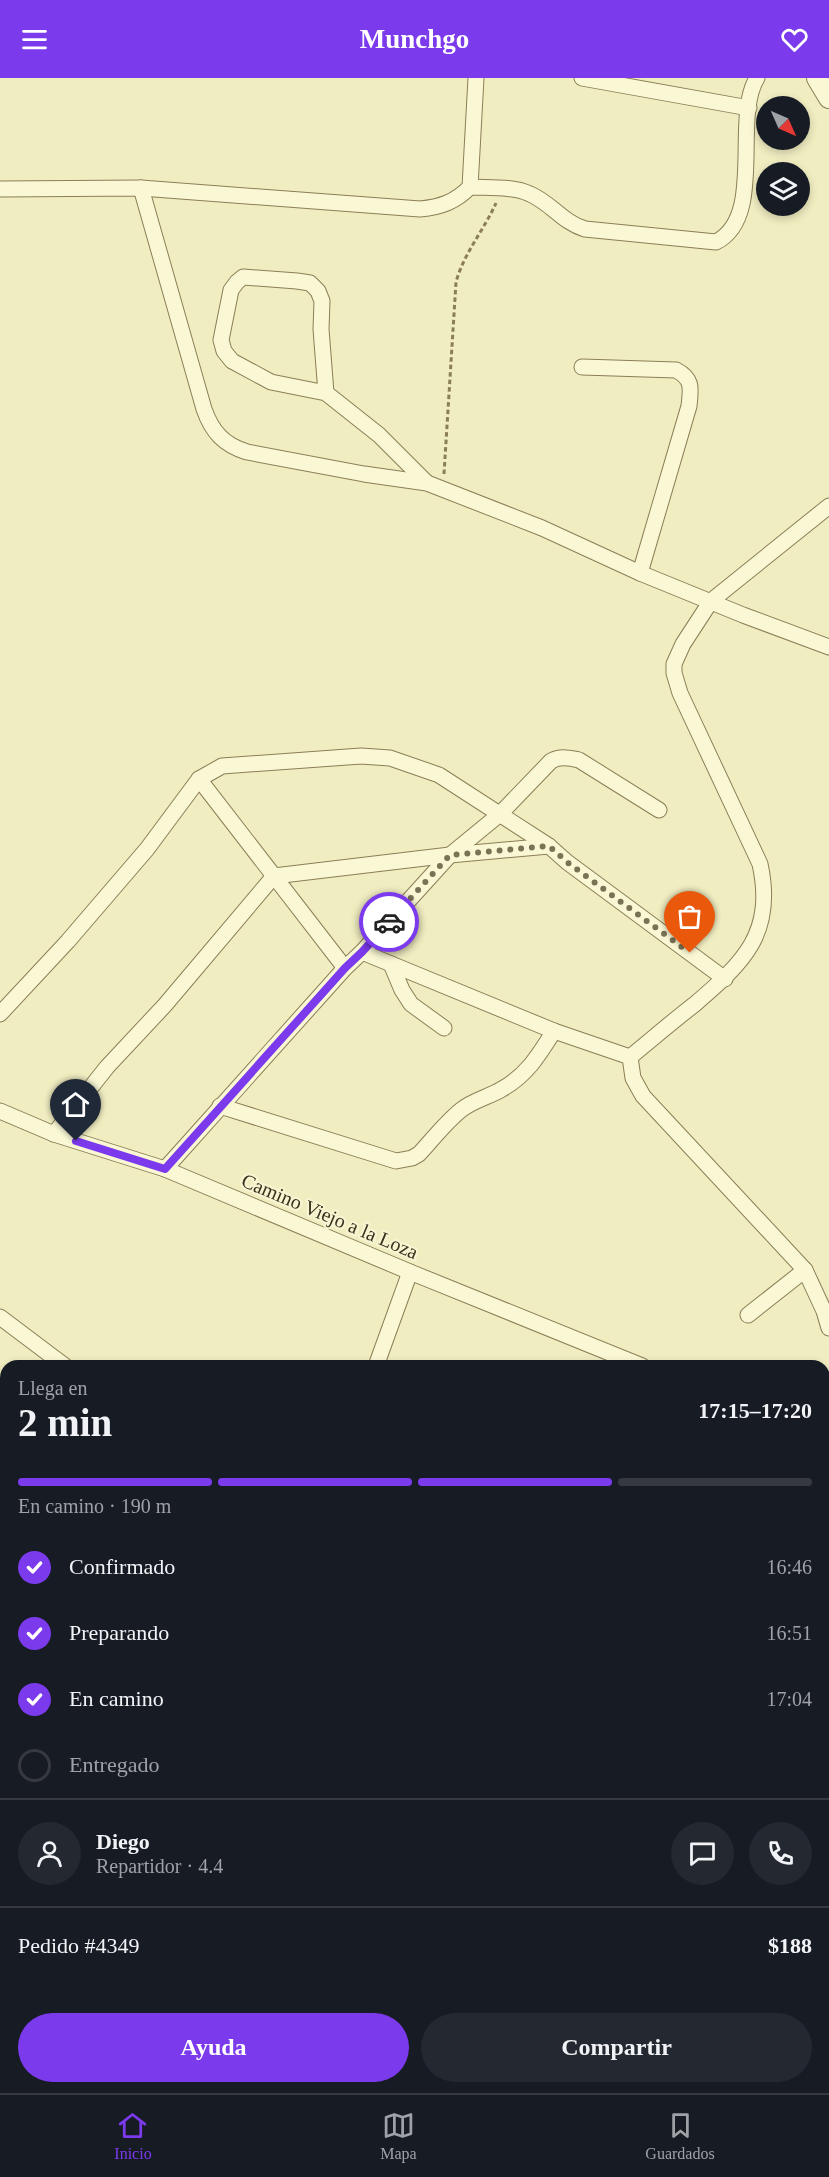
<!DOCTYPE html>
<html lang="es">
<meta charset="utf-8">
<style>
:root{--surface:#171b24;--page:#242831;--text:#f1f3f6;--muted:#9ea1a6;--line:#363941;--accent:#7c3aed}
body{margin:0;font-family:Georgia,serif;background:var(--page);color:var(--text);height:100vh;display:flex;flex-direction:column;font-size:22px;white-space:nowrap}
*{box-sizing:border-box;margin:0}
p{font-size:20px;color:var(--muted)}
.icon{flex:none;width:33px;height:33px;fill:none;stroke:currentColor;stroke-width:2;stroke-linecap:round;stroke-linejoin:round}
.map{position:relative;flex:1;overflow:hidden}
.side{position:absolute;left:0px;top:1282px;width:830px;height:734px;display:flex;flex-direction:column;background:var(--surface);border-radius:18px 18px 0 0;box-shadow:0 3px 9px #0003}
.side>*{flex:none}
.needle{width:39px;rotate:135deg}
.controls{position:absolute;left:756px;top:18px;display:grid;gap:12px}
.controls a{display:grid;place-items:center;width:54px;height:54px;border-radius:50%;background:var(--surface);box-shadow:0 3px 9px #0003;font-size:30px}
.pin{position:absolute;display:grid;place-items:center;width:51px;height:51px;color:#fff;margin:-62px -26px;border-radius:50% 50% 50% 0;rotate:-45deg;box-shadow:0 0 6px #0007}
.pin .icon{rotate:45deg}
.courier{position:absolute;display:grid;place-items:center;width:60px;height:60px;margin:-30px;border:4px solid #7c3aed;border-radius:50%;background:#fff;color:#222;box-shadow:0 2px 8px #0007}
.head em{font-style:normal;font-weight:800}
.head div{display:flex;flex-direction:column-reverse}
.head{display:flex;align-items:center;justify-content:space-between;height:102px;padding:0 18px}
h1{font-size:39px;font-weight:800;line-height:45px}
.bar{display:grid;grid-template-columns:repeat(4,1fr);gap:9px 6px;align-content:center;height:72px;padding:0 18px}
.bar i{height:8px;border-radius:4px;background:var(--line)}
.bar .current{background:var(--accent)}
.bar p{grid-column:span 4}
.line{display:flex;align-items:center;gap:15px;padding:0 18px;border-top:2px solid var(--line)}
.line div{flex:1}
.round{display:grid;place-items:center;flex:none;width:63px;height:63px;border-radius:32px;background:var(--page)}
ol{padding:0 18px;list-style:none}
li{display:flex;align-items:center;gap:18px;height:66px}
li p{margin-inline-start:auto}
li .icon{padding:6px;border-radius:50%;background:var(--accent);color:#fff;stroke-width:4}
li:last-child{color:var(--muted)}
li i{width:33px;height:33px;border:3px solid var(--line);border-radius:50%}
.button{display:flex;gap:12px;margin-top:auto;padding:12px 18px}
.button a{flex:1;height:69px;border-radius:36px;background:var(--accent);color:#fff;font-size:24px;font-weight:800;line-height:69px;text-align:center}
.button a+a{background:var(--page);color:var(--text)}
header{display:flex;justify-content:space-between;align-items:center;height:78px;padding:0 18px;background:var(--accent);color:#fff;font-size:27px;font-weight:800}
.tabs{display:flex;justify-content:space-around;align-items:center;height:84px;border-top:2px solid var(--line);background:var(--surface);font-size:16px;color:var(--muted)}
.tabs a{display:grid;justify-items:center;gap:3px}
.tabs .current{color:var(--accent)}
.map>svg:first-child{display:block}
</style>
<header><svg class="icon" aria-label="menu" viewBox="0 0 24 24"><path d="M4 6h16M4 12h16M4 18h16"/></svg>Munchgo<svg class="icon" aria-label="heart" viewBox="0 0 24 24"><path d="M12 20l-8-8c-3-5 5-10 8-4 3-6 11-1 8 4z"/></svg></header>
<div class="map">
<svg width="829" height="2015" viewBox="0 0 829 2015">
<rect width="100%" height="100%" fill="#f0edc1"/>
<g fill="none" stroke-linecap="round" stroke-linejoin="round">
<g stroke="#8b7e57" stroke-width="17">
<g id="minor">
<path d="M582 0 749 30"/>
<path d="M470 109C489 110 513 108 530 116 551 125 562 144 585 151L716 164C766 139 732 40 757 0"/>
<path d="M141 110 204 331C212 354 224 367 247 374L364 396 427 405 542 450 640 495 743 537 829 569"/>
<path d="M0 111 141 110 420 131C441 129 455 124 470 109L476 0"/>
<path d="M582 289 676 292C693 301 691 310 689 328L640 495"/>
<path d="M326 315 321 251 322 223 318 213 310 205 297 203 243 199 237 204 231 212 221 262 224 273 232 283 271 304 326 315 379 357 427 405"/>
<path d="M199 701 345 890"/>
<path d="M362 874 554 953 630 979 633 1000 643 1018 805 1192 824 1233 829 1250"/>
<path d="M391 886 402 912 411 926 444 950"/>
<path d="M0 936 68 863 147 771 199 701 222 688 361 678 390 680 439 697 549 768 567 784 725 901"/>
<path d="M630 979C652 961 673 943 695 926 744 884 775 855 760 786L680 615 674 595V586L683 566 711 523 829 428"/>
<path d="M220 1028 396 1083 412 1080 419 1076C432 1062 445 1045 461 1032 473 1022 489 1019 502 1011 527 997 539 977 554 953"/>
<path d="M0 1033 54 1056 165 1091 410 1194 642 1288"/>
<path d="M54 1056 107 989 165 927 274 798 450 777 549 768"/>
<path d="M165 1091 345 890 362 874 450 777 500 736 551 683C561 678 568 680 579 682L659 732"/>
<path d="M748 1237 805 1192"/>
<path d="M0 1239 65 1288"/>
<path d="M376 1288 410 1194"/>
<path d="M824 1362 829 1364"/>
<path d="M824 1381 829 1380"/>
<path d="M101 2010 103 2015"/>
<path d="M390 2010 392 2015"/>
<path d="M696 2015 697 2010"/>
</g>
</g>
<g stroke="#8b7e57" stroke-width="22">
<path id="tertiary" d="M817 0 829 20"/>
</g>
<path stroke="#8b7e57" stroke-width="3" stroke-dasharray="4.5 3" stroke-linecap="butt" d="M444 396 456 204C464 175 484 152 496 125"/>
<use href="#minor" stroke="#faf8d4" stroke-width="15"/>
<use href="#tertiary" stroke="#faf8d4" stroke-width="20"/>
</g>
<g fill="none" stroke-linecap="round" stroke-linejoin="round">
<path stroke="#797356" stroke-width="6" stroke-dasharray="0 10.8" d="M389 844 450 777 549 768 567 784 690 875"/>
<path stroke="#7c3aed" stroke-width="8" d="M76 1063 165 1091 345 890 362 874 389 844"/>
</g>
<g text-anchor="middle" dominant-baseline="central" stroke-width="4.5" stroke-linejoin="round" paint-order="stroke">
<g font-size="20" fill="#39311d" stroke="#f7f5d1">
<text transform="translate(330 1138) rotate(23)">Camino Viejo a la Loza</text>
</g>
</g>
</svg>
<div class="controls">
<a><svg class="needle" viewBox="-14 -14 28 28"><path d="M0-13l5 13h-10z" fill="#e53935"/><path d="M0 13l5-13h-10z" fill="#9ea1a6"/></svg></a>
<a><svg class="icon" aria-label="layers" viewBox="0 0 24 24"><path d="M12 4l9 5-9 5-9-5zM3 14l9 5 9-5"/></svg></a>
</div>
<div class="pin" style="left:690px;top:875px;background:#ea580c"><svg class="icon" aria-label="bag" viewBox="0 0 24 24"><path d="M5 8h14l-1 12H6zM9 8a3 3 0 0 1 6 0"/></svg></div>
<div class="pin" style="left:76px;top:1063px;background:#1f2937"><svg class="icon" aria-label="home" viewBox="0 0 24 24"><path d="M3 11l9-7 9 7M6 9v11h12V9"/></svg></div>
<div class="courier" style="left:389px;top:844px"><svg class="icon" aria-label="car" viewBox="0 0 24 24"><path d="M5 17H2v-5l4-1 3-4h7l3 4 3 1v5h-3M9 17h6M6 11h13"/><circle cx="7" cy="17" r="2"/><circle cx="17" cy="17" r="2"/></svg></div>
<section class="side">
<div class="head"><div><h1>2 min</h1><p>Llega en</p></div><em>17:15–17:20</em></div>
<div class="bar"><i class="current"></i><i class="current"></i><i class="current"></i><i></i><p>En camino · 190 m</p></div>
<ol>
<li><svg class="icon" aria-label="check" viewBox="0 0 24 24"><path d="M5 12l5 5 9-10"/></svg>Confirmado<p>16:46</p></li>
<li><svg class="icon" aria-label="check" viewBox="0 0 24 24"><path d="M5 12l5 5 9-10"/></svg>Preparando<p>16:51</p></li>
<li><svg class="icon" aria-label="check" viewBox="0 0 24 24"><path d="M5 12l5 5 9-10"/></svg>En camino<p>17:04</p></li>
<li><i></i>Entregado</li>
</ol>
<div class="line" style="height:108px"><a class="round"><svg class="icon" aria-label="person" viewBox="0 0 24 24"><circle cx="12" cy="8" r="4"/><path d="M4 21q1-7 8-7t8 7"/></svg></a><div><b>Diego</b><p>Repartidor · 4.4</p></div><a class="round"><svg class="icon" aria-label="chat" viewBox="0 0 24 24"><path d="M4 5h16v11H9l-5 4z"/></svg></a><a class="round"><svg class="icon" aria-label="phone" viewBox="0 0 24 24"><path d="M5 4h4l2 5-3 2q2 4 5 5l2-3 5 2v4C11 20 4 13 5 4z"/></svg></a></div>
<div class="line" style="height:78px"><div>Pedido #4349</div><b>$188</b></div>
<div class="button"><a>Ayuda</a><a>Compartir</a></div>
</section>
</div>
<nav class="tabs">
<a class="current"><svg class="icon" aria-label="home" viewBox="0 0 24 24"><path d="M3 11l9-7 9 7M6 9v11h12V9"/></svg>Inicio</a>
<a><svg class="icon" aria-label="map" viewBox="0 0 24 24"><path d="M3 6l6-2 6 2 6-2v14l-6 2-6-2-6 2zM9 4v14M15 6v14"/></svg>Mapa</a>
<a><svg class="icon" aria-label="saved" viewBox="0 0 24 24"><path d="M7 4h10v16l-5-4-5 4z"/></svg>Guardados</a>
</nav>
